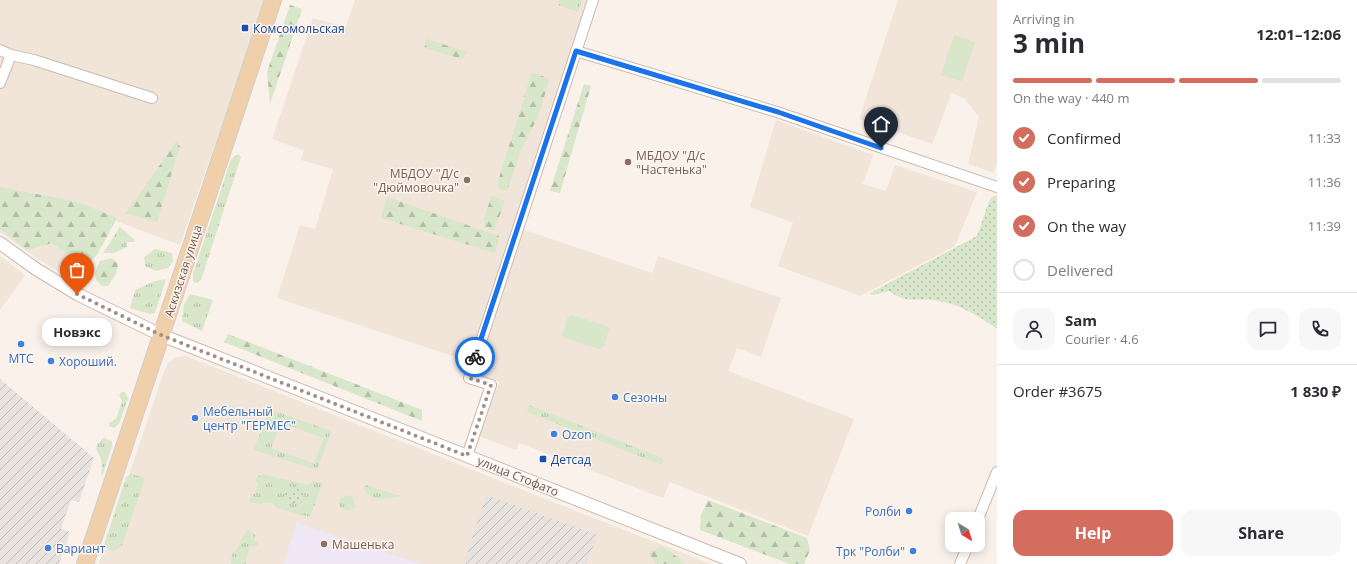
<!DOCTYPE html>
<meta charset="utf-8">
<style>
:root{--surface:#fff;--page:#f7f7f7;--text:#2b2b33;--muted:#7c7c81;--line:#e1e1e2;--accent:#d36e5f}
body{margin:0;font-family:"Open Sans",sans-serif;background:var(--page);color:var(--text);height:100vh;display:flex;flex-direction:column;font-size:15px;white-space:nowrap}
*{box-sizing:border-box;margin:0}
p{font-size:13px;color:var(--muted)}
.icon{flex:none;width:22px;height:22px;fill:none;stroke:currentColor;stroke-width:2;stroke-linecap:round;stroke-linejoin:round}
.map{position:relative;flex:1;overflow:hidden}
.drawer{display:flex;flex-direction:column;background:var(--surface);width:360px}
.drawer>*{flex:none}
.needle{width:26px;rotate:142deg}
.controls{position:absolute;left:945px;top:512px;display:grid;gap:8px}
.controls a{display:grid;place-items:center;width:40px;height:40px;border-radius:8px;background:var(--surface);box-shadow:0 2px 10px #0003;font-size:20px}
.pin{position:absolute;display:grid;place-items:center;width:34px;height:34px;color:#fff;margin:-41px -17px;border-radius:50% 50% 50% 0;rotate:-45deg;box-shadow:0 0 4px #0007}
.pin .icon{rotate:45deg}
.courier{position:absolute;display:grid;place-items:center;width:40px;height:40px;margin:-20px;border:3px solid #1a73e8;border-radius:50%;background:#fff;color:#222;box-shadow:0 1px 5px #0007}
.bubble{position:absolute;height:28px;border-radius:12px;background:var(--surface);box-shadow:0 2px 10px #0003;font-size:13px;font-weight:700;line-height:28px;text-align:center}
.headline em{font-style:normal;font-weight:700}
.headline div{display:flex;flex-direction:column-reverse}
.headline{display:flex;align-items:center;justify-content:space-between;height:68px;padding:0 16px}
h1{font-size:26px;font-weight:700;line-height:30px}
.bar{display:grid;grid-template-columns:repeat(4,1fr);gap:6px 4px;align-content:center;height:48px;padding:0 16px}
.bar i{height:5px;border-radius:3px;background:var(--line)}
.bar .current{background:var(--accent)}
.bar p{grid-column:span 4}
.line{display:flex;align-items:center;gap:10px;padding:0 16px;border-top:1px solid var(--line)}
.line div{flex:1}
.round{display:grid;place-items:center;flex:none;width:42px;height:42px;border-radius:12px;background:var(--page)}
ol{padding:0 16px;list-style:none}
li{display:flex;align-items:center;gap:12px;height:44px}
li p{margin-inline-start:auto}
li .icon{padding:4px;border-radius:50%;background:var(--accent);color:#fff;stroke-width:4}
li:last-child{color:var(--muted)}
li i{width:22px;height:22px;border:2px solid var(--line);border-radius:50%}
.cta{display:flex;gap:8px;margin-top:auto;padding:8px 16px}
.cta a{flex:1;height:46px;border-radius:12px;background:var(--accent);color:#fff;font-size:16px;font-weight:700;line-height:46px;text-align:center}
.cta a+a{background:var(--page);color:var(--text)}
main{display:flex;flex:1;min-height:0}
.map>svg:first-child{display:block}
</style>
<main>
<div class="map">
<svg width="997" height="564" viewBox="0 0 997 564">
<defs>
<pattern id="industrial-furrows" width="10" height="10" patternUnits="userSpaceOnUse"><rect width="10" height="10" fill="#e9e3df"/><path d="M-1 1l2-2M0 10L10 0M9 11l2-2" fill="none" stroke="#c1bbb7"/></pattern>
<pattern id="grass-tufts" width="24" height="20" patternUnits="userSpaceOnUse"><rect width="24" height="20" fill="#d8e6ca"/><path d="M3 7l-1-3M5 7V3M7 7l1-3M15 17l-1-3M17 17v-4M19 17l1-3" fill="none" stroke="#b4bda6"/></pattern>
<pattern id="forest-firs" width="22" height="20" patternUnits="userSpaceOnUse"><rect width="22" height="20" fill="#d8e6ca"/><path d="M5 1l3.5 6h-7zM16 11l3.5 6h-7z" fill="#b4bda6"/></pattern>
<pattern id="park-dots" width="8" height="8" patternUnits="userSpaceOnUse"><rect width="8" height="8" fill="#d8e6ca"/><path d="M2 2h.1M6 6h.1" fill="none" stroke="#b4bda6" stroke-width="1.8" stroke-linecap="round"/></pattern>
</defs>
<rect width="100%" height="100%" fill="#faf2ea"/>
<g fill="#f1e4d9">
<path d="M0 0H265L180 245 103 216 90 245 69 278 38 259 0 232Z"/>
<path d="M355 0H589L516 227 652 273 658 256 781 298 761 357 737 348 728 371 854 419 808 536 670 482 663 498 519 443 516 450 479 436 499 382 483 377 486 367 277 298 300 225 315 229 333 169 301 160 304 151 272 139 313 18 346 27Z"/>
<path d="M898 0H997V163L994 173 968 164 979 117 965 99 952 93 932 144 859 119Z"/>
<path d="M776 120 873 155 863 184 886 191 895 165 977 192 955 246 860 296 778 266 793 223 750 207Z"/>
<path d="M0 256 25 275 0 310Z"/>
<path d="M186 356 586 515 711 564H99L162 377 168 363 176 357Z"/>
</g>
<g fill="url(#industrial-furrows)">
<path d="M0 379 94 458 79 502 71 500 61 529 70 532 59 564H0Z"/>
<path d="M486 495 598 535 586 564H464Z"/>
</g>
<path fill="#efe6f6" d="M296 523 421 564H284Z"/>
<g fill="url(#grass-tufts)">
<path d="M560 0H582L578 12 558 5Z"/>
<path d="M238 154 241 157 204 271 201 280 197 283 193 282V274L231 159Z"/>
<path d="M120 227 135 240 134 242H127V247L114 253H103Z"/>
<path d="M155 249 172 253 173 261 168 268 156 271 145 266 144 257Z"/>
<path d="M166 279 155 313 150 314 130 308 135 290 155 281Z"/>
<path d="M190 294 213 300 202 331 182 321 184 304Z"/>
<path d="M121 392H125L128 398 119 424 114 428 109 426V423L116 419 122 401 119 395Z"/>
<path d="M529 405 664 459 662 465 527 412Z"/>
<path d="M269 409 331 431 319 465 314 463 324 438 281 423 271 448 319 465 317 470 254 450Z"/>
<path d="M104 438 112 441V446L102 477C101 472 102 468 102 463 99 450 90 448 104 438Z"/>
<path d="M131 474 145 478 122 546 112 552 104 545 126 477Z"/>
<path d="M262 474 309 485 313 481 323 483 310 517 277 508 272 503 266 502 260 504 249 502 251 494H255L258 483 256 482V478Z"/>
<path d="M366 485 400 496C385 499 372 503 363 488Z"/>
<path d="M346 495 352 497 356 507 350 510H344L339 506V501Z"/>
<path d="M248 530 255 535V541L259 545 249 547 246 564H231L232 554C241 547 240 537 248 530Z"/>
</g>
<g fill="url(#forest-firs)">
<path d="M290 5 302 9 270 104 267 72Z"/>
<path d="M427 39 467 52 463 59 424 48Z"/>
<path d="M532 72 547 78 549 81 538 117 520 152 507 191 498 188V181Z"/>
<path d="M584 84 591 86 560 193 550 191Z"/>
<path d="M176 142 180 146 157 222 126 213Z"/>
<path d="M0 187 78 202 117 218C111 227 99 256 91 261 83 265 59 248 52 243L27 250 0 229Z"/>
<path d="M492 195 505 201 494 231 484 227V218Z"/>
<path d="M387 197 499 236 495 253 381 218Z"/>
<path d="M112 258 118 264 116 274 108 286H102C92 280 95 271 100 261Z"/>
<path d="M228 334 422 410V421L224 342Z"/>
<path d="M708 500 807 538 810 550 804 564H790L700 530 701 515Z"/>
<path d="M661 547 671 552 685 564H656L649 553Z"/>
</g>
<g fill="url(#park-dots)">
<path d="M997 195V329C978 315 957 303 933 300 913 298 907 304 889 291L872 295 870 293 977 236 989 201 992 197Z"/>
<path d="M292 485 305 488 301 505 284 500 286 491 290 492Z"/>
</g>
<g fill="#d8e6ca">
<path d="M954 35 975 42 962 81 941 75Z"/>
<path d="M572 315 607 326 609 329 604 346 599 349 565 338 562 335 568 317Z"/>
</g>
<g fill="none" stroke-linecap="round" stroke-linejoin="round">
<g stroke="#cbbab1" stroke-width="12">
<g id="minor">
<path d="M0 50 11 55 34 60 152 98"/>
<path d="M576 51 777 112 997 187"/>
<path d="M0 83 11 55"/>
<path d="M467 456 491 385 469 378 593 0"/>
<path d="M978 519 997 472"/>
<path d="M960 564 968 545"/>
</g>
</g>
<g stroke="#cbbab1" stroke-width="14">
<path id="tertiary" d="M0 243 36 269 77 294 161 335 740 564"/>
</g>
<g stroke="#d4cdca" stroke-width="18">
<path id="primary" d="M85 564 273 0"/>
</g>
<use href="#minor" stroke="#fff" stroke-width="10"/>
<use href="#tertiary" stroke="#fff" stroke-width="12"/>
<use href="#primary" stroke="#f0d0ab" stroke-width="16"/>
</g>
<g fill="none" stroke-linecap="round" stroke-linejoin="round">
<path stroke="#a18f86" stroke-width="4" stroke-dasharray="0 7.2" d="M77 294 161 335 467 456 491 385 469 378 475 357"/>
<path stroke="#1a73e8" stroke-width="5" d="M475 357 576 51 778 112 881 148"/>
</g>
<g fill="#1a4fb4" stroke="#fdf6f0" stroke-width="1.5">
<rect x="241" y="24" width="8" height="8" rx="2"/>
<rect x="539" y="455" width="8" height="8" rx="2"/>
</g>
<g fill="#8d6e63" stroke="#fdf6f0" stroke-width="1.5">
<circle cx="628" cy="162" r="4"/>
<circle cx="467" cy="180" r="4"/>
<circle cx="324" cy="544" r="4"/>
</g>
<g fill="#3f7fe0" stroke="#fdf6f0" stroke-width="1.5">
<circle cx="21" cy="344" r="4"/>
<circle cx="51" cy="361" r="4"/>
<circle cx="615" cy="397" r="4"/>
<circle cx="195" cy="418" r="4"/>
<circle cx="554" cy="434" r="4"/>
<circle cx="909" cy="511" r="4"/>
<circle cx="48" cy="548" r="4"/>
<circle cx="913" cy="551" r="4"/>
</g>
<g text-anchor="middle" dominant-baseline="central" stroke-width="3" stroke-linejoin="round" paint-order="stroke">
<g font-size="12" fill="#164399" stroke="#fdf6f0" text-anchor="start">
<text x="253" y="28">Комсомольская</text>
<text x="551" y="459">Детсад</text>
</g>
<g font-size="12" fill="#785e54" stroke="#fdf6f0" text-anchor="start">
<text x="636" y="155">МБДОУ "Д/с<tspan x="636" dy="14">"Настенька"</tspan></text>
<text x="459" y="173" text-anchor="end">МБДОУ "Д/с<tspan x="459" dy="14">"Дюймовочка"</tspan></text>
<text x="332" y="544">Машенька</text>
</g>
<g font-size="12" fill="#715950" stroke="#fdf6f0">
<text transform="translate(183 271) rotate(-72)">Аскизская улица</text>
<text transform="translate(518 476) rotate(22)">улица Стофато</text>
</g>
<g font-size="12" fill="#366cbe" stroke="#fdf6f0" text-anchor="start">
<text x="21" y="358" text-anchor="middle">МТС</text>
<text x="59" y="361">Хороший.</text>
<text x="623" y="397">Сезоны</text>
<text x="203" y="411">Мебельный<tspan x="203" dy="14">центр "ГЕРМЕС"</tspan></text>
<text x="562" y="434">Ozon</text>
<text x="901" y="511" text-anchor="end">Ролби</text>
<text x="56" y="548">Вариант</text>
<text x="905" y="551" text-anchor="end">Трк "Ролби"</text>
</g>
</g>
</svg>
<div class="controls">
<a><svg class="needle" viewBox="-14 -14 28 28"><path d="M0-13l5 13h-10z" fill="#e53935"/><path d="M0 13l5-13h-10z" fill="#7c7c81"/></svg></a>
</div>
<div class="pin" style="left:77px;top:294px;background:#ea580c"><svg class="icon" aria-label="bag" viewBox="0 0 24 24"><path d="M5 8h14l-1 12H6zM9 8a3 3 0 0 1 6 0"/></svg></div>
<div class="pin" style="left:881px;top:148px;background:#1f2937"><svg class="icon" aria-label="home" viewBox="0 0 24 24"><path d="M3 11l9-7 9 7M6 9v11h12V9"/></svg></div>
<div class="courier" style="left:475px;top:357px"><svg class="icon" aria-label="bike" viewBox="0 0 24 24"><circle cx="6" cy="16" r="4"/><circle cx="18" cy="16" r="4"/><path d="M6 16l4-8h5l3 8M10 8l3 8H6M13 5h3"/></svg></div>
<div class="bubble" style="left:42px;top:318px;width:70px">Новэкс</div>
</div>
<section class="drawer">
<div class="headline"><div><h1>3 min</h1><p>Arriving in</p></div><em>12:01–12:06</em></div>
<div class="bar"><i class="current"></i><i class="current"></i><i class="current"></i><i></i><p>On the way · 440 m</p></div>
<ol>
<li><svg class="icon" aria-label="check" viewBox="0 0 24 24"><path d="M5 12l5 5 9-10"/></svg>Confirmed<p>11:33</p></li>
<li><svg class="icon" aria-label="check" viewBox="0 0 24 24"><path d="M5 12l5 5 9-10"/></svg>Preparing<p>11:36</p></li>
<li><svg class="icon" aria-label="check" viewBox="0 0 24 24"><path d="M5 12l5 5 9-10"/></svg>On the way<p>11:39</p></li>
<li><i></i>Delivered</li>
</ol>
<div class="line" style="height:72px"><a class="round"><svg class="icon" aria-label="person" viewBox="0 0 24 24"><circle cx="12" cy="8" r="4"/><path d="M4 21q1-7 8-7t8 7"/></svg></a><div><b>Sam</b><p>Courier · 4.6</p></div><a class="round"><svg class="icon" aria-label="chat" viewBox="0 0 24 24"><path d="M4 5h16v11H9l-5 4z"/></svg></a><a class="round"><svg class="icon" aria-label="phone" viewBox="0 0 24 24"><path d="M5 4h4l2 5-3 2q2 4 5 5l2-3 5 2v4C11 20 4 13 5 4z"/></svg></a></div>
<div class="line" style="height:52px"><div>Order #3675</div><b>1 830 ₽</b></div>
<div class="cta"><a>Help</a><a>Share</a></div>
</section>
</main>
